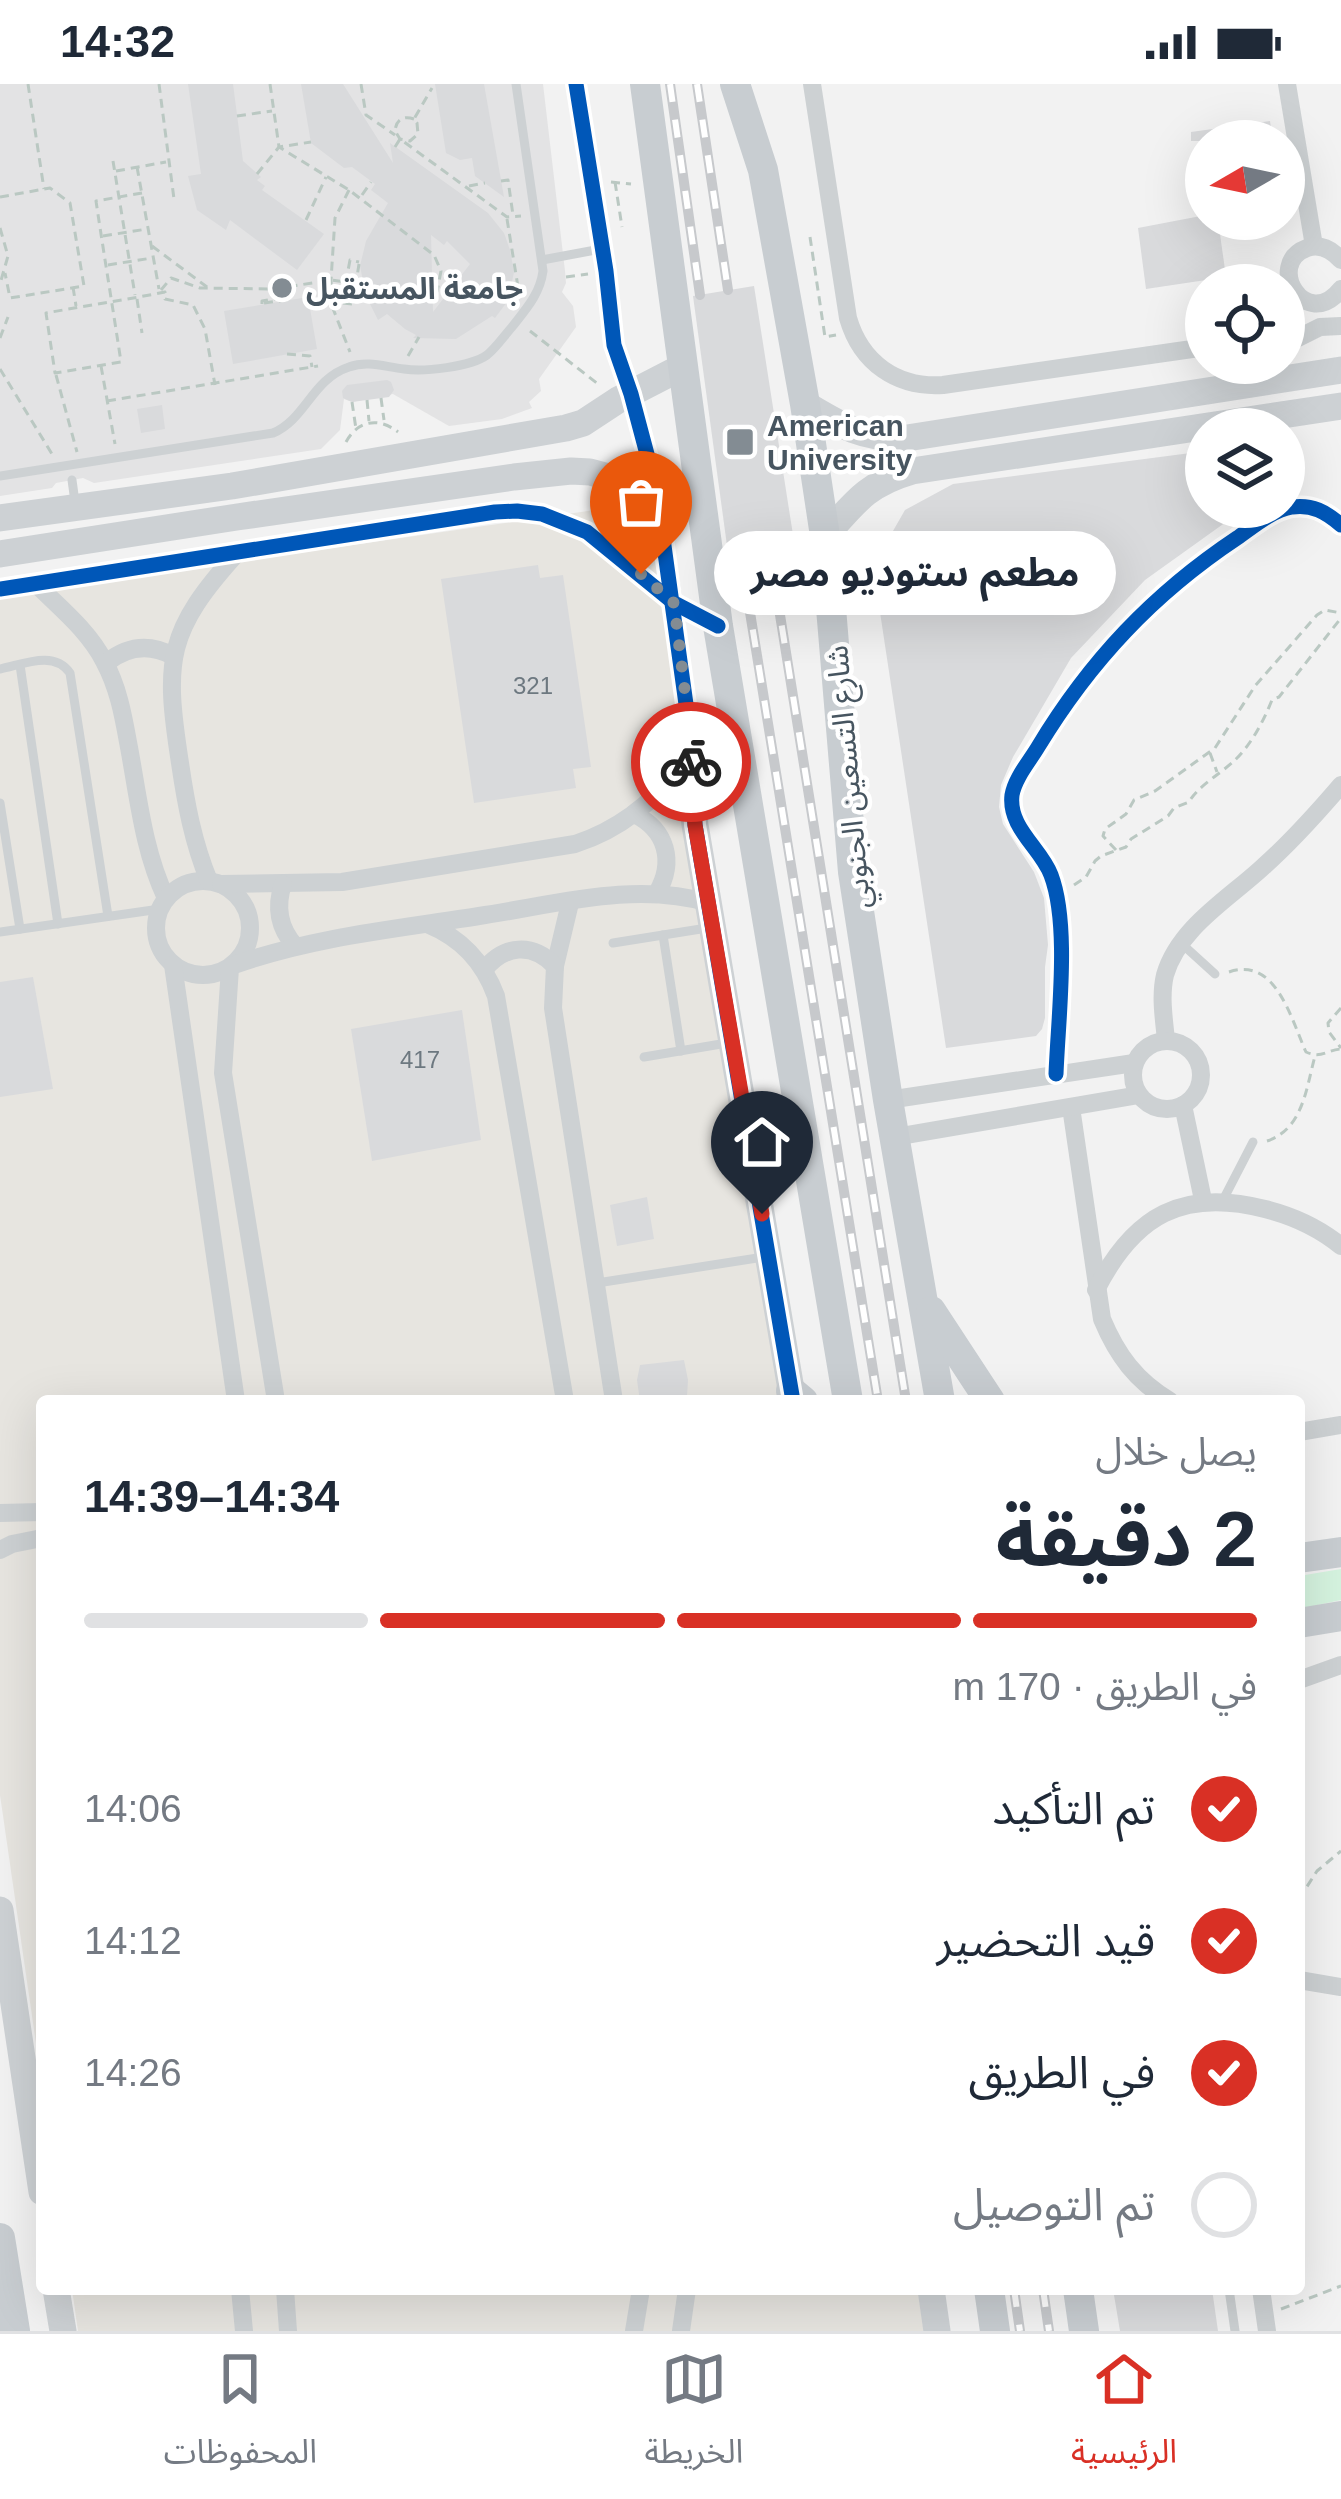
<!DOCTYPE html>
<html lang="ar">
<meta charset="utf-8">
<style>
:root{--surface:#fff;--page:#f2f2f3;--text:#1f2937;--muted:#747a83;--line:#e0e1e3;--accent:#d93025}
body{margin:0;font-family:Arial,"Noto Sans Arabic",sans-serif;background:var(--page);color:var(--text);direction:rtl;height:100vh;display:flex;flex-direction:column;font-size:45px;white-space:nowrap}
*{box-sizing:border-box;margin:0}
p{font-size:39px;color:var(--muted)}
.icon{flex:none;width:66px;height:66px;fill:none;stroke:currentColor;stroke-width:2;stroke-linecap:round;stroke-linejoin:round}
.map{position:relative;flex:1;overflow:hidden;direction:ltr}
.side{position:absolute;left:36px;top:1311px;width:1269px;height:900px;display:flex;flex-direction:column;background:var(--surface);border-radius:12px;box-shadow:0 12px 48px #0002;direction:rtl}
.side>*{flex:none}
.needle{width:78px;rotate:261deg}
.tools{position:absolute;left:1185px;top:36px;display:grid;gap:24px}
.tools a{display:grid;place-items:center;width:120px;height:120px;border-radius:50%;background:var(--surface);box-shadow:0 12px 48px #0002;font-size:60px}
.pin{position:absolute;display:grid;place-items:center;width:102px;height:102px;color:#fff;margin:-123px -51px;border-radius:50% 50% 50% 0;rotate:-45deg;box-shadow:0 0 12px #0007}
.pin .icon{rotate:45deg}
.courier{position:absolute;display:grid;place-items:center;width:120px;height:120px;margin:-60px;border:9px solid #d93025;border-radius:50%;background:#fff;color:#222;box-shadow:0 3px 15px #0007}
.bubble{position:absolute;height:84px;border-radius:42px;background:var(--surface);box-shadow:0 12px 48px #0002;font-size:39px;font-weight:700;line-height:84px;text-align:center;direction:rtl}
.head em{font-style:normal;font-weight:700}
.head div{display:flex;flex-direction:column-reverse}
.head{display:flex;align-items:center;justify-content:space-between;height:204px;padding:0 48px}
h1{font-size:78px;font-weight:700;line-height:90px}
.bar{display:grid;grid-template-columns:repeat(4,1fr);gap:18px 12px;align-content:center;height:144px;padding:0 48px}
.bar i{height:15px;border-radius:9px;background:var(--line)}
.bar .active{background:var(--accent)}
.bar p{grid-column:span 4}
ol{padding:0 48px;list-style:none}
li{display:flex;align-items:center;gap:36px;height:132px}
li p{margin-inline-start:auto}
li .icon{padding:12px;border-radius:50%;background:var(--accent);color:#fff;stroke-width:4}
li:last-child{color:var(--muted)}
li i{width:66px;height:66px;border:6px solid var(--line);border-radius:50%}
.status{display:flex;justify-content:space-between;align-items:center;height:84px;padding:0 60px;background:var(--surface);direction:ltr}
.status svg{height:33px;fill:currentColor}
.dock{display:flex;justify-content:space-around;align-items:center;height:168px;border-top:3px solid var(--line);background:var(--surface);font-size:33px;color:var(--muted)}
.dock a{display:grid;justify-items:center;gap:6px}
.dock .active{color:var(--accent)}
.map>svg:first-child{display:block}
</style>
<div class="status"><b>14:32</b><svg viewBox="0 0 49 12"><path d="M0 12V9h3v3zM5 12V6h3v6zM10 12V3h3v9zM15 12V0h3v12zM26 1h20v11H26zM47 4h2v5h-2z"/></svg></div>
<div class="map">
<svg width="1341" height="2247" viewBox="0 0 1341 2247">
<rect width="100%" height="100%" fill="#f2f2f2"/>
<g fill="#e7e5e0">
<path d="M650 418 786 1317H42V2001L0 1711V512Z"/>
<path d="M72 2205H922L928 2247H78Z"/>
</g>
<path fill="#e3e3e4" d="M0 0H543L565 187 566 199 562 208 573 222 576 243 539 295 541 307 529 318 532 324 502 335 449 342 393 310 352 318 344 315 340 346 321 365 94 399 83 394 56 399 52 404 0 412Z"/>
<path fill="#d5f3df" d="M1341 1485V1516L1299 1525V1492Z"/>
<g fill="#d9dadc" fill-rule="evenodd">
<path d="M188 0H233L243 77 261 93 257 96 265 102 262 106 324 150 297 186 230 136 226 146 197 126 188 92 201 90Z"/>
<path d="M301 0H343L393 79 390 59 488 129 504 149 510 166 514 188 511 203 516 206 495 234 492 232 456 255 413 254 416 251 405 245 387 230 378 236 366 212 360 182 366 157 388 119 371 106 375 100 352 83 344 84 311 59ZM431 151 444 161 447 157 470 180 433 228Z"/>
<path d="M435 0H484L504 113 475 92 472 74 460 76 446 69Z"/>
<path d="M1270 37 1273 57H1191V48Z"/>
<path d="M1206 131V135H1229L1220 150 1226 193 1146 205 1138 144Z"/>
<path d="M754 202 801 502 734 513 693 212Z"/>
<path d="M308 213 317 265 233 280 224 227Z"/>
<path d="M387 296 391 298 394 306 389 313 352 318 343 314 342 307 347 301Z"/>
<path d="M162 321 165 345 141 349 137 325Z"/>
<path d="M1206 367V423H1247L1145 496 1071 574 1013 673 1001 701 999 723 1003 740 1034 788 1044 814 1048 861 1045 883V934L1042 945 1036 952 946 964 873 482 905 426 953 400Z"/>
<path d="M538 481 540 494 563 491 591 683 573 685 576 704 474 719 441 495Z"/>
<path d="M33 893 53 1005 0 1013V898Z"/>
<path d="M462 926 481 1056 372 1077 351 945Z"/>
<path d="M647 1113 654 1155 617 1162 610 1121Z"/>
<path d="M684 1276 688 1296 687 1312 674 1313V1317H640L637 1296 640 1281Z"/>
<path d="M1113 2205H1212L1218 2247H1120Z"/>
</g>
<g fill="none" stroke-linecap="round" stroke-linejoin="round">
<g stroke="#bac8c2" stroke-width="3" stroke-dasharray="9 6" stroke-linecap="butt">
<path d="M28 0 44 105"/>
<path d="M159 0 174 115"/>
<path d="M270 0 279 63 349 106 434 171 441 187 437 208"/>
<path d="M361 0 366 31 395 51"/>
<path d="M237 32 272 27"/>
<path d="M414 35C403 31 396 36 395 47L400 55 410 57 418 50 417 39 414 35 432 4"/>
<path d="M395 63 400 55 507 133 521 132"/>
<path d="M113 77 135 211"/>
<path d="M137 83 159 205"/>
<path d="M116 87 166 78"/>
<path d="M257 90 279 63 311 58"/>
<path d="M501 97 508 96 513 131"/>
<path d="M611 98 631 100"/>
<path d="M615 98 622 143"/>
<path d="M469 102 485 99"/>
<path d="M349 106 335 134 331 196 332 222 350 268"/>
<path d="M142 109 96 117C104 171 113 225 121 278L55 289 46 229C85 222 125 216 165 208V215L193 221 205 245 215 301"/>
<path d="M362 111 371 98"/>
<path d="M0 113 50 104 70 119 84 202 10 214 5 189"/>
<path d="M507 135 518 203 522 207"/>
<path d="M306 136 326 93"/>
<path d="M0 144 8 172 0 200"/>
<path d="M103 152 147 145"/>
<path d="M810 153 825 253 836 251"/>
<path d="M152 162 207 203"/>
<path d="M108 181 152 174"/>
<path d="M566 193 588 190"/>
<path d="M73 203 76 222"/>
<path d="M161 206 171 194 200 204 274 205 331 196 346 198"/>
<path d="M137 215 142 249"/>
<path d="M353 218 359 180"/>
<path d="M264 219 286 216 285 213"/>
<path d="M262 220V217L285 213 284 206"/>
<path d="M352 220 342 219 350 176 359 178"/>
<path d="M530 247 598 300"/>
<path d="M0 254 8 233"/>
<path d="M287 270 310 272 312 283"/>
<path d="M408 272 419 253"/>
<path d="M101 282 115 360"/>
<path d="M0 285 52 370"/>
<path d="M56 291 77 368"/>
<path d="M381 314 384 336"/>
<path d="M367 316 369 337"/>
<path d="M107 317 318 282"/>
<path d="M352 318 356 345"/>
<path d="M346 358C358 336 379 333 398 348"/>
<path d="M1210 669 1217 688"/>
<path d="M1116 766 1103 752 1105 745 1126 730 1134 716 1155 707 1215 664 1255 602 1317 531 1325 526 1341 529"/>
<path d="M1074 801 1086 793 1095 777 1101 772 1126 763 1131 755 1168 732 1174 724 1189 718C1197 703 1220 690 1234 677 1251 661 1263 638 1272 616L1279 613 1341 534"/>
<path d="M1229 888C1276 872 1291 935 1306 968 1322 975 1326 966 1341 965"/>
<path d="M1341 924 1328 939 1329 948 1341 964"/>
<path d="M1267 1057C1303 1045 1306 1005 1315 972"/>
<path d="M1299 1815 1317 1787 1341 1767"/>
<path d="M1281 2225 1341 2202"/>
</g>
<g stroke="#cdd1d3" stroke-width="9">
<path d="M542 176 601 165"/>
<path d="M0 392 273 349C306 335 312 295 349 283 368 276 385 283 404 285 424 288 470 283 487 271 496 264 504 252 512 243 526 225 540 210 543 187L516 0"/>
<path d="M72 396 75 418"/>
<path d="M20 581 58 840"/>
<path d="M0 585C24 580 54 566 70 589L108 832"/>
<path d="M0 719 20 845"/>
<path d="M0 848 160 825"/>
<path d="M663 851 681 967"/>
<path d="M613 859 707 844"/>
<path d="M1182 860 1215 890"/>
<path d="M644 973 727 959"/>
<path d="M1222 1118 1253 1058"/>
<path d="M597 1199 764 1173"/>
<path d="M1229 2205 1235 2247"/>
</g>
<g stroke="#cdd1d3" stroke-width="18">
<path d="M812 0 848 234C861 279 897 304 943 301L1206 263"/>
<path d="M1287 0 1314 162"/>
<path d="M1341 176C1332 166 1321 159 1307 164 1264 180 1306 249 1341 205"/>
<path d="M1284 261 1320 243 1341 242"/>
<path d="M1218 305 1239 279"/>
<path d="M36 500C60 524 88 546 104 577 118 603 123 630 128 658 138 710 143 766 166 814"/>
<path d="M0 505 495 428 517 427 542 430 587 448 674 519 718 542"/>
<path d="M106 579C127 562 149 559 173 572"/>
<path d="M634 730C667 746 675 778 657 809"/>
<circle cx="203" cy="844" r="47"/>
<path d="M209 797C193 758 186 720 180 679 164 576 166 547 239 467"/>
<path d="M221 800 342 798 575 760C625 744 662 711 692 668L674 519 656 404 631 310 614 261 606 187 576 0"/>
<path d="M283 800C275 824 279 844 295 862"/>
<path d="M570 819 555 882 553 924 614 1317"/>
<path d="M427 840C461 854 483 877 496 912L565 1317"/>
<path d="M173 881 236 1317"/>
<path d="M234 881C314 853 396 845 479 832 554 821 635 797 709 819"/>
<path d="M230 884 223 989 276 1317"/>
<path d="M484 886C504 861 532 858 555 882"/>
<path d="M1166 956C1164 935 1160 912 1165 891 1179 843 1230 814 1264 782 1292 757 1317 729 1341 701"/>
<circle cx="1167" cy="991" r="34"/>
<path d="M1056 990C1058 935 1070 841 1051 791 1041 764 1008 744 1012 711 1015 694 1029 678 1038 663 1090 577 1153 510 1237 454 1253 443 1271 427 1292 423 1312 420 1326 428 1341 441"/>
<path d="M888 1016 1134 979"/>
<path d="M1183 1021 1203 1116"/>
<path d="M1071 1023 1102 1235C1117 1271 1136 1297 1170 1317"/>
<path d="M895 1053 1139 1011"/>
<path d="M1096 1206C1134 1131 1183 1104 1265 1125 1293 1132 1319 1144 1341 1162"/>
<path d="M1299 1348 1341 1341"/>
<path d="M0 1429 42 1428"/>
<path d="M0 1466 12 1460 42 1454"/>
<path d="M1299 1596 1341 1581"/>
<path d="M1299 1896 1341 1903"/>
<path d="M240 2205 244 2247"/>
<path d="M285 2205 288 2247"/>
<path d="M1261 2205 1267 2247"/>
<path d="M634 2247 641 2205"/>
<path d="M681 2247 687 2205"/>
</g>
<g stroke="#cdd1d4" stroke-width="27">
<path d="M805 320C841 342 863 355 907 354L1341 286"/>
<path d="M0 434 232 402 566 344 583 339 618 316 682 283"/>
<path d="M825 452C855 418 867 400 912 387L1341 322"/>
<path d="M0 470 237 433 514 393 571 387 590 388 635 400 701 410"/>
<path d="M692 668 690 694 695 741 793 1317"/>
<path d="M0 1826 42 2108"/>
<path d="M56 2205 63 2247"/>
<path d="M931 2205 937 2247"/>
</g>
<g stroke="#c8cdd1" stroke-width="30">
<path d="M645 0 718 542 848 1317"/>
<path d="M735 0 763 86 805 320 825 452 853 788 888 1016 940 1317"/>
<path d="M931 1227 990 1317"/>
<path d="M791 1307 803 1317"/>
<path d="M1299 1474 1341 1468"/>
<path d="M1299 1539 1341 1532"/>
<path d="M0 2154 15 2247"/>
<path d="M989 2205 995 2247"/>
<path d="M1078 2205 1084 2247"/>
</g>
<g stroke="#c7c9cc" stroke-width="10">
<g id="rail">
<path d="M670 0 700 211"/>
<path d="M697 0 728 206"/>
<path d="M776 506 906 1317"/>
<path d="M747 510 878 1317"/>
<path d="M1014 2205 1020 2247"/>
<path d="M1043 2205 1049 2247"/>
</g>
</g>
<use href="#rail" stroke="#fff" stroke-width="6" stroke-dasharray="18" stroke-linecap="butt"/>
<g stroke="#fff" stroke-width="22">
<g id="cycleway">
<path d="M576 0 606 187 614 261 631 310 656 404 690 649 695 741 793 1317"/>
<path d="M0 505 495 428 517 427 542 430 587 448 674 519 718 542"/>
<path d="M1056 990C1058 935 1070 841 1051 791 1041 764 1008 744 1012 711 1015 694 1029 678 1038 663 1090 577 1153 510 1237 454 1253 443 1271 427 1292 423 1312 420 1326 428 1341 441"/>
</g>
</g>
<use href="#cycleway" stroke="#0057b8" stroke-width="15"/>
</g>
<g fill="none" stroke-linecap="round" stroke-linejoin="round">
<path stroke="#838c93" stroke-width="12" stroke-dasharray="0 21.6" d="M641 490 674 519 690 649 691 678"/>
<path stroke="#d93025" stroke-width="15" d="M691 678 695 741 762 1130"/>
</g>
<g fill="#838c93" stroke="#fff" stroke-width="4.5">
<circle cx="282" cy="204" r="12"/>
<rect x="725" y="343" width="30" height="30" rx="6"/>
</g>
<g text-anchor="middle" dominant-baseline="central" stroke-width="9" stroke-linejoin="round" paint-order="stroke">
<g font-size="24" fill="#6d7880">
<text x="533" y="601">321</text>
<text x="420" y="975">417</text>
</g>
<g font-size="30" font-weight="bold" fill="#475560" stroke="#fff" text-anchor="start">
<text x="306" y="204">جامعة المستقبل</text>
<text x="767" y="341">American<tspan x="767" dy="34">University</tspan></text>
</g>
<g font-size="30" fill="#475560" stroke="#fff">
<text transform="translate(848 693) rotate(-95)">شارع التسعين الجنوبي</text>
</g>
</g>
</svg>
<div class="tools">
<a><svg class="needle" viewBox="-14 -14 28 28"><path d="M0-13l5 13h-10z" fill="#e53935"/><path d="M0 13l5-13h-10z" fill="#747a83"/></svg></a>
<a><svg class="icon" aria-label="locate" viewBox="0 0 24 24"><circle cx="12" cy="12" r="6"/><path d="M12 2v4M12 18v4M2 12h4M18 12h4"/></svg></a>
<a><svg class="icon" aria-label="layers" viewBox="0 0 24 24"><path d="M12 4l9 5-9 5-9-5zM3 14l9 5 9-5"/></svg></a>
</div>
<div class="pin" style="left:641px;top:490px;background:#ea580c"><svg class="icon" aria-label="bag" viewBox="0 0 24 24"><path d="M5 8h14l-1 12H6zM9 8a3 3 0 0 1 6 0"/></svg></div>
<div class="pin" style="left:762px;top:1130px;background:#1f2937"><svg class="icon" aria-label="home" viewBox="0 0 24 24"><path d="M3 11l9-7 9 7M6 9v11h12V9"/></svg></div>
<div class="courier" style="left:691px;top:678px"><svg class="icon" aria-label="bike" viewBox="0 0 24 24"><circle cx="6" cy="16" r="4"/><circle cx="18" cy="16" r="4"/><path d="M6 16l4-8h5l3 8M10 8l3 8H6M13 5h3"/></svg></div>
<div class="bubble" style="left:714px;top:447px;width:402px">مطعم ستوديو مصر</div>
<section class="side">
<div class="head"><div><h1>2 دقيقة</h1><p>يصل خلال</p></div><em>14:34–14:39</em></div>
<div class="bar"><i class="active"></i><i class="active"></i><i class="active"></i><i></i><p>في الطريق · 170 m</p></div>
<ol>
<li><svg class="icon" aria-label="check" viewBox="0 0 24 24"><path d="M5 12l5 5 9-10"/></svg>تم التأكيد<p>14:06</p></li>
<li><svg class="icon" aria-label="check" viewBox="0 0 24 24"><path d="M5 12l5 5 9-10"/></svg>قيد التحضير<p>14:12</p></li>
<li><svg class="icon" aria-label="check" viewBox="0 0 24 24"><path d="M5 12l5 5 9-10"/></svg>في الطريق<p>14:26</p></li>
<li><i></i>تم التوصيل</li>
</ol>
</section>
</div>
<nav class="dock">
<a class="active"><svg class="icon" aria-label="home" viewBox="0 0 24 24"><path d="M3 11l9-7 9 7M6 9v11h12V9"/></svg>الرئيسية</a>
<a><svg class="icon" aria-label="map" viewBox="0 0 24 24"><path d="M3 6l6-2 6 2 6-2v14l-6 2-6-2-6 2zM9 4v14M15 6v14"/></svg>الخريطة</a>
<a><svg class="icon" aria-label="saved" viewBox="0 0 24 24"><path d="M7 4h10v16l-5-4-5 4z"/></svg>المحفوظات</a>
</nav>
